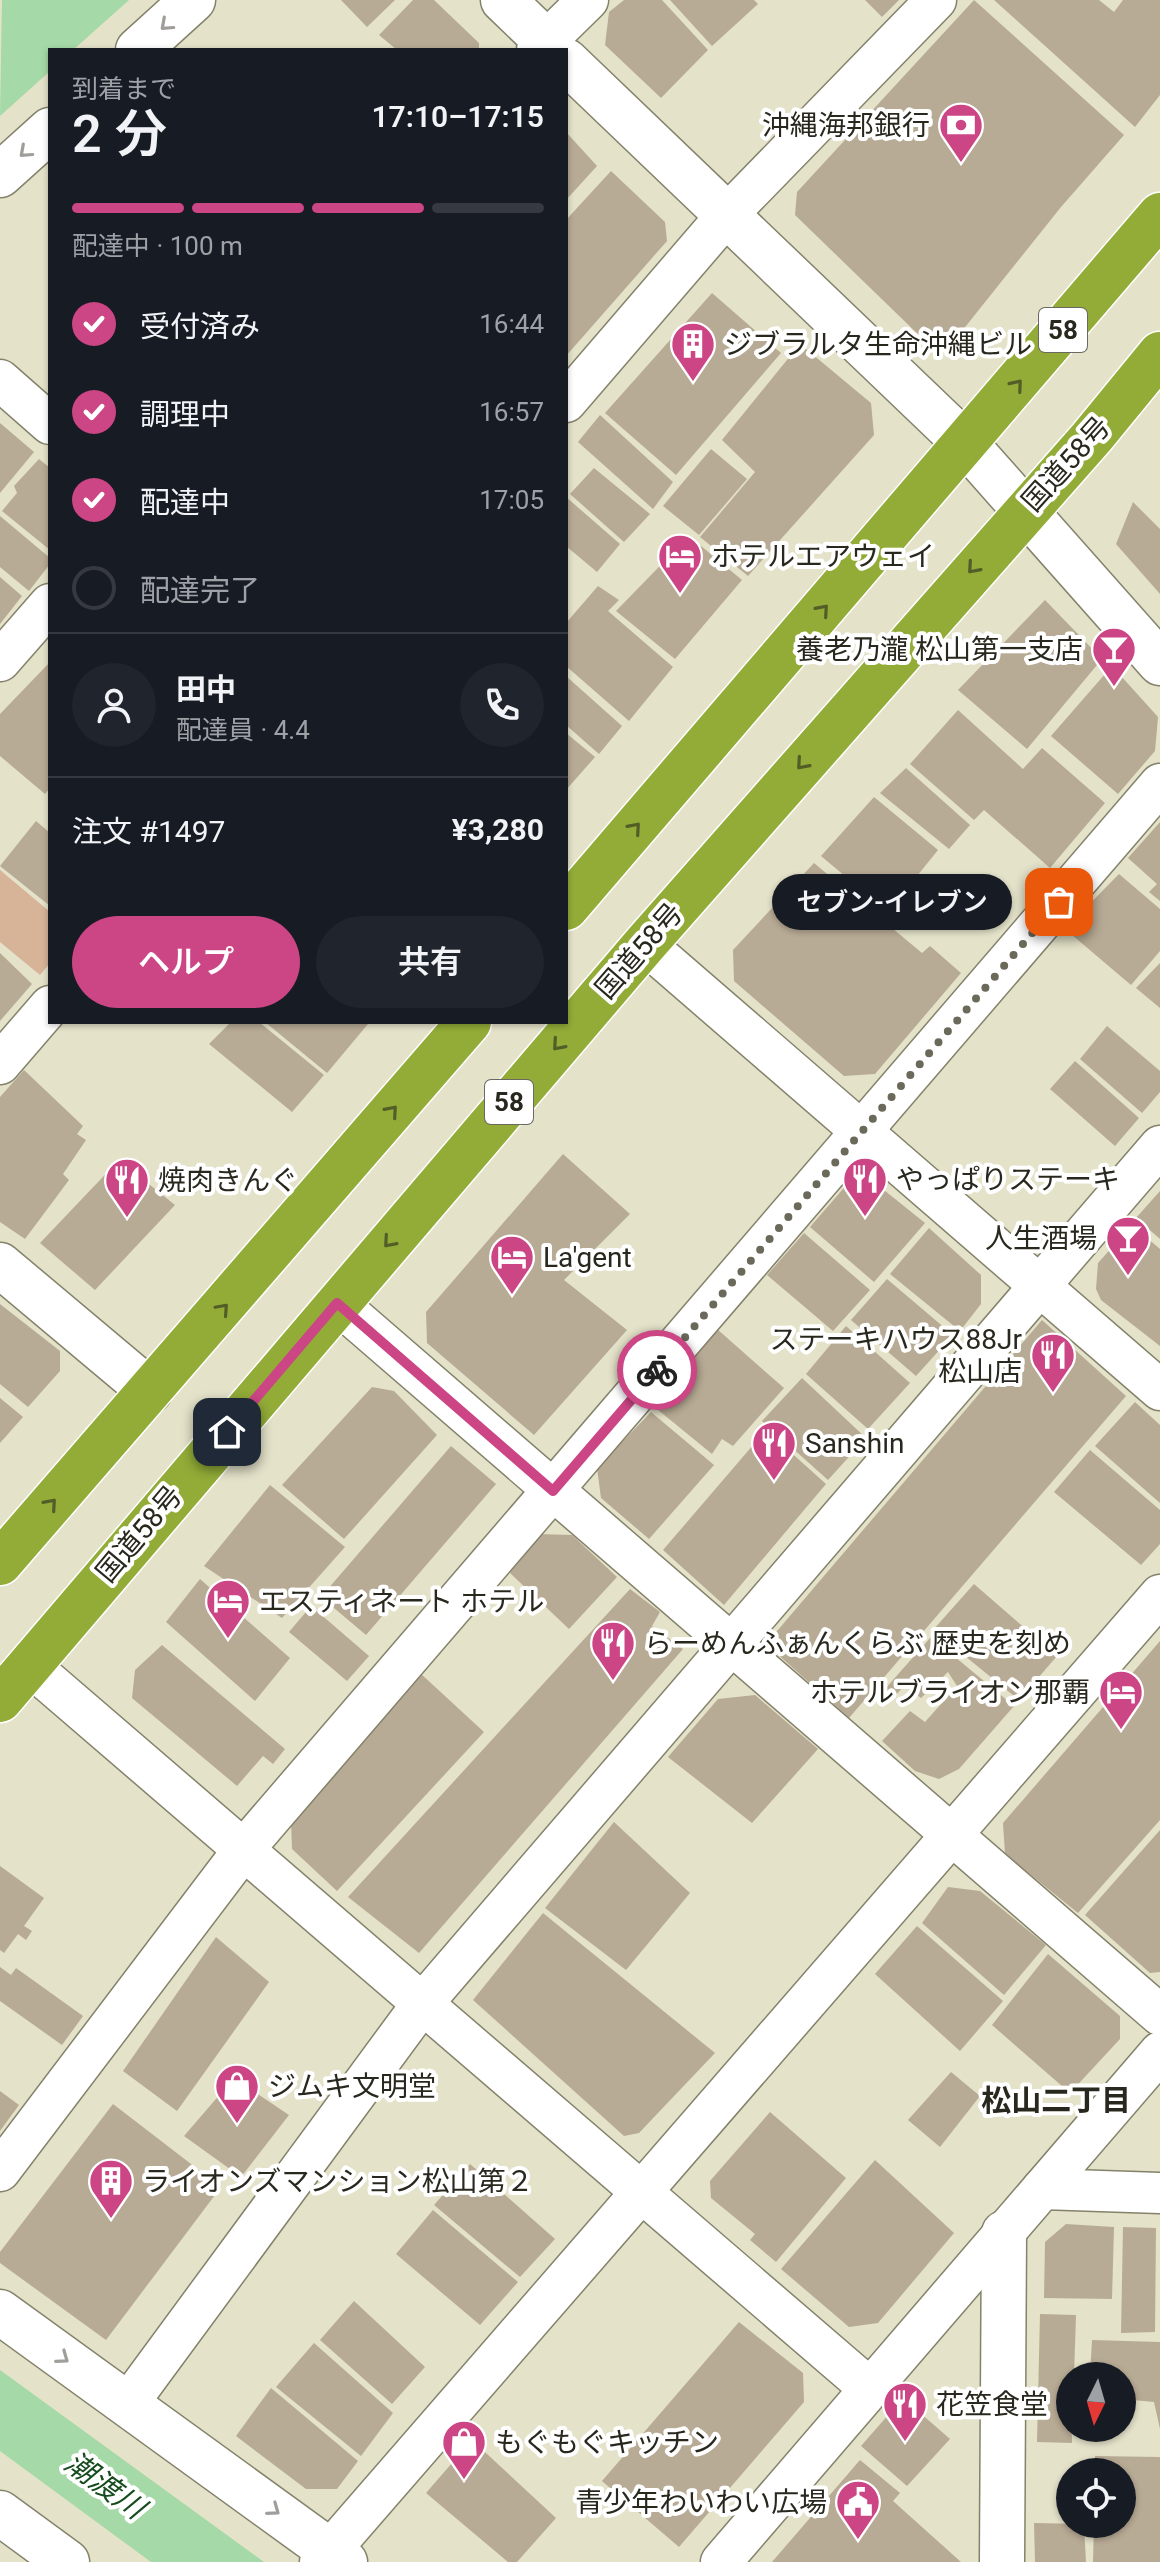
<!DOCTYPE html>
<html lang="ja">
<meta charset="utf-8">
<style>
:root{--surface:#171b24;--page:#20242c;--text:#f1f3f6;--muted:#9ea1a6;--line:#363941;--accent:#cc4585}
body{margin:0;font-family:Roboto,"Noto Sans JP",sans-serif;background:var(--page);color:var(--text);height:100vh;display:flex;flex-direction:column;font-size:30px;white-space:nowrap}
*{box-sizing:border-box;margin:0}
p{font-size:26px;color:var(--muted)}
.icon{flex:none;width:44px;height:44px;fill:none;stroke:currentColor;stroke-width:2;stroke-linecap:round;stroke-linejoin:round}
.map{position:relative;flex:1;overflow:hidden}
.panel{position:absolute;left:48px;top:48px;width:520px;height:976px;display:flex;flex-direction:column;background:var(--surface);border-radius:0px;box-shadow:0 2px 6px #0004}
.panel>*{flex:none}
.needle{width:52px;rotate:185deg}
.tools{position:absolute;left:1056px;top:2362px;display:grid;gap:16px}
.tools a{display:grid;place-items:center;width:80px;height:80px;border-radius:50%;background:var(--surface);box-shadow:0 2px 6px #0004;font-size:40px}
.pin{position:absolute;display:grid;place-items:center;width:68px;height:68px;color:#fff;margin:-34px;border-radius:16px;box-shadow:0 4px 12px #0006}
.courier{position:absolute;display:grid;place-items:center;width:80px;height:80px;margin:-40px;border:6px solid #cc4585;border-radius:50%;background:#fff;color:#222;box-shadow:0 2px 10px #0007}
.bubble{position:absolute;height:56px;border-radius:28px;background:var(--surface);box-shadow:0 2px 6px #0004;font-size:26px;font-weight:600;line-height:56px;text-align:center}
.head em{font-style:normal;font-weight:600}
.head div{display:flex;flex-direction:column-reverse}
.head{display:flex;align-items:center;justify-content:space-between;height:136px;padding:0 24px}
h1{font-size:52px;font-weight:600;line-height:60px}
.bar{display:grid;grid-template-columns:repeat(4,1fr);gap:12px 8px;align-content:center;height:96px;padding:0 24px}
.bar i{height:10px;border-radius:6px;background:var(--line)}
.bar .active{background:var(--accent)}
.bar p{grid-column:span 4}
.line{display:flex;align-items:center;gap:20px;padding:0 24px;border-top:2px solid var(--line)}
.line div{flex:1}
.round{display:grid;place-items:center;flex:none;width:84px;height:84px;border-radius:42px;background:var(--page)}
ol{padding:0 24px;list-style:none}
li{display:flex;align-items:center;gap:24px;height:88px}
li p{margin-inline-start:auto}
li .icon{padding:8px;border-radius:50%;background:var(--accent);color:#fff;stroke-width:4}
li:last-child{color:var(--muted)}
li i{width:44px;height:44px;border:4px solid var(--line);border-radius:50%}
.action{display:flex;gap:16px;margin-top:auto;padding:16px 24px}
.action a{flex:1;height:92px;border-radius:48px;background:var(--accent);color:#fff;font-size:32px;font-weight:600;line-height:92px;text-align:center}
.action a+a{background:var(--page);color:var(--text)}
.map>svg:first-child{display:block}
</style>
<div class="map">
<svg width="1160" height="2562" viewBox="0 0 1160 2562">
<rect width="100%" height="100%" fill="#e4e2c9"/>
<path fill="#d7b398" d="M0 870 50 912V963L40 975 0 942Z"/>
<g fill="#a5d9a7">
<path d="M2 0H129L73 50H50V71L0 116Z"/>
<path d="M0 2370 264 2562H151L0 2451Z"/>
</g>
<g fill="#b8ab95">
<path d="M341 0H395L367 27Z"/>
<path d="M413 0H434L479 43V50H397L379 35Z"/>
<path d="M624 0H662L708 50 661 98 605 45 609 12Z"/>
<path d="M670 0H754L758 4 712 46Z"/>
<path d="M865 0H899L882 17Z"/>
<path d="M974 0 1124 135 1061 207 958 336 925 341 795 215 797 192Z"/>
<path d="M994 0H1099L1114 12 1123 0H1160V95L1135 127Z"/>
<path d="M566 132 597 166 566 200Z"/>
<path d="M611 171 665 222 667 241 566 356V220Z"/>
<path d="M712 293 781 353 676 475 605 413Z"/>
<path d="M800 344 871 403 874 435 748 576 700 537 755 472 722 440Z"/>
<path d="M600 415 673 482 653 509 578 442Z"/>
<path d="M0 423 34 452 0 493Z"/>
<path d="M711 449 747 479 699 535 663 506Z"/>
<path d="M39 459 50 468V550L2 511 17 493 14 486Z"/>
<path d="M594 468 650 514 624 542 570 494Z"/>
<path d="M566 497 620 544 597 572 566 546Z"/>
<path d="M1133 502 1160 529V594L1116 544Z"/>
<path d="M0 516 50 558V564L29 591 0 567Z"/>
<path d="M689 536 742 580 675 659 616 611Z"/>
<path d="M0 577 22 596 0 624Z"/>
<path d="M598 586 619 600 608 611 673 667 629 721 566 666V623Z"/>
<path d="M1045 600 1102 659 1027 749 958 690Z"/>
<path d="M50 662V788L45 794 0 756V714Z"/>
<path d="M1112 666 1158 717 1155 751 1118 794 1051 736Z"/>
<path d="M566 676 622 726 599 754 566 725Z"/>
<path d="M958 710 1023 769 1042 748 1105 803 1050 868 984 810 974 820 910 764Z"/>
<path d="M566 733 595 757 566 790Z"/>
<path d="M906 768 970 825 949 849 880 793Z"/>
<path d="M874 797 938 850 888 912 821 856Z"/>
<path d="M36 821 50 833V906L0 866Z"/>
<path d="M1160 822V901L1149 892 1157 884 1128 858Z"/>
<path d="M814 863 922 953 930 946 961 973 875 1074 844 1076 734 981 733 950Z"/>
<path d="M1119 874 1160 909V951L1131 985 1065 929Z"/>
<path d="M0 953 32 984 0 1021Z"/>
<path d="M1160 963V1008L1136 988Z"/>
<path d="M231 1022H259L324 1075 292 1112 209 1044Z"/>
<path d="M265 1022H365L368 1024 327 1073Z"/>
<path d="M1107 1026 1160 1071V1092L1142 1113 1080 1059Z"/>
<path d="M1075 1061 1139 1118 1115 1146 1050 1089Z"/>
<path d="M24 1070 83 1126 77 1134 86 1140 63 1174 69 1180 25 1239 0 1222V1097Z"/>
<path d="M563 1154 630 1214 564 1280 627 1330 534 1435 427 1343 426 1312Z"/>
<path d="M119 1160 175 1205 95 1290 40 1243Z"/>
<path d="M869 1178 925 1223 874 1282 810 1227 849 1182Z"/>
<path d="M1160 1191V1239L1136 1218Z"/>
<path d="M1132 1225 1160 1249V1346L1101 1300 1096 1289 1098 1263Z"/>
<path d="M929 1228 981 1275V1304L960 1331 890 1274Z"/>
<path d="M804 1233 870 1290 833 1331 767 1275Z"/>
<path d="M887 1279 953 1335 916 1376 851 1320Z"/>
<path d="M0 1304 60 1351V1371L28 1407 0 1384Z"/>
<path d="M1042 1320 1126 1396 849 1718 766 1644Z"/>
<path d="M846 1326 910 1383 868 1429 806 1374Z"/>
<path d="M717 1329 784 1388 733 1446 722 1439 712 1454 652 1405Z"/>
<path d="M802 1378 866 1438 828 1480 762 1421Z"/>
<path d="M372 1387 394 1391 437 1435 344 1539 282 1485Z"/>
<path d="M0 1398 23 1417 0 1443Z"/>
<path d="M1135 1402 1160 1425V1503L1095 1446Z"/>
<path d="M651 1412 714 1465 649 1539 601 1498 597 1468Z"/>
<path d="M766 1430 826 1484 724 1605 663 1550Z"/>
<path d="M451 1446 496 1484 366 1635 321 1597Z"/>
<path d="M1090 1450 1160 1510V1544L1141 1565 1054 1492Z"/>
<path d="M270 1485 345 1547 282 1618 204 1566Z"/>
<path d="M536 1534 572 1535 617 1577 569 1629 510 1573Z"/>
<path d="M200 1579 290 1658 255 1701 166 1622Z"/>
<path d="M974 1584 1057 1656 1019 1700 933 1630Z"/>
<path d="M630 1589 660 1612 652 1626 683 1649 419 1953 348 1897Z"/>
<path d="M311 1606 369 1656 347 1681 289 1632Z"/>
<path d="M931 1637 1014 1706 959 1769 939 1779 915 1771 882 1741 910 1711 925 1722 957 1686 948 1672 921 1698 904 1686 895 1696 885 1689Z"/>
<path d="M1160 1641V1820L1078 1913 1005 1854 1003 1823Z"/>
<path d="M162 1645 285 1749 273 1764 263 1756 237 1786 132 1698 135 1670Z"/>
<path d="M420 1673 484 1732 337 1891 292 1849 291 1820Z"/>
<path d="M755 1695 818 1749 752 1823 668 1757 718 1699Z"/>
<path d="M614 1822 690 1893 626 1970 545 1908Z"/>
<path d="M1160 1830V1972L1150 1973 1085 1915Z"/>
<path d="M0 1866 44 1898 24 1926 32 1931 26 1940 18 1934 4 1953 0 1950Z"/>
<path d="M948 1887 980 1891 1046 1945 1004 1995 922 1923Z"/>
<path d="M543 1913 715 2053 639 2133 624 2136 473 2000Z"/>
<path d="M917 1926 1003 2001 960 2051 875 1974Z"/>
<path d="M216 1937 269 1982 177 2111 123 2071Z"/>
<path d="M1048 1954 1120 2016V2039L1070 2093 992 2025Z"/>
<path d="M0 1967 11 1975 16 1968 83 2016 62 2045 0 2001Z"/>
<path d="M951 2072 980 2096 940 2147 908 2120Z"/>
<path d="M234 2078 289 2115 241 2177 184 2136Z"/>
<path d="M0 2091 19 2105 0 2131Z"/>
<path d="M113 2104 221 2187 106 2340 0 2263V2252Z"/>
<path d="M770 2112 846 2178 776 2262 750 2240 755 2234 711 2198 710 2181Z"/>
<path d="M875 2160 954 2233 878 2323 849 2327 781 2269Z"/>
<path d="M470 2164 555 2239 520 2277 434 2205Z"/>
<path d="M433 2210 518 2282 480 2325 396 2254Z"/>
<path d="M1066 2224 1114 2227 1112 2299 1044 2298 1045 2242Z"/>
<path d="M1123 2227 1156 2228 1155 2332 1121 2333Z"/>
<path d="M354 2301 425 2367 392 2404 320 2340Z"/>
<path d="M1040 2314 1076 2315 1074 2376H1070L1072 2443 1037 2442Z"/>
<path d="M739 2322 803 2373 804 2402 679 2547 602 2481Z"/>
<path d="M1092 2340 1160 2342V2429L1154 2402 1122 2399V2376H1090Z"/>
<path d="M314 2343 393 2413 361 2456 276 2387Z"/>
<path d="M271 2388 358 2461 337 2489H306L236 2436Z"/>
<path d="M903 2398 950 2439 907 2486 861 2446Z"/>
<path d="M472 2440 556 2518 517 2562H508L426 2493Z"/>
<path d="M1095 2456 1160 2457V2562H1093L1094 2524H1122V2472H1095Z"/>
<path d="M860 2460 900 2493 893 2501 961 2562H772Z"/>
<path d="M1034 2523 1084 2524 1086 2562H1035Z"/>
</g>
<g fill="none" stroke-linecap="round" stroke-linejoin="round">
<g stroke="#84826b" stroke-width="43">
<g id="minor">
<path d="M537 50 588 0"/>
<path d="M0 380 50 424"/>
<path d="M566 402 726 216 936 0"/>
<path d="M0 661 50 604"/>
<path d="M645 944 1160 1390"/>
<path d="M0 1064 50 1006"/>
<path d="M337 1303 1160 2015"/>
<path d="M29 1665 868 2387"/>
<path d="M0 2171 244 1849 1160 784"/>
<path d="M1042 2189 1160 2193"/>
<path d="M127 2405 422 2004 1160 1146"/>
<path d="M320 2562 1160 1595"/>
<path d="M721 2562 1160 2052"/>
</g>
</g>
<g stroke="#84826b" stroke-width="47">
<g id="tertiary">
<path d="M503 0 555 50"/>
<path d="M138 50 193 0"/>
<path d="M566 61 966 444 1160 663"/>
<path d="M0 175 50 130"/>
<path d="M0 1265 150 1391"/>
<path d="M0 2312 345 2562"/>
<path d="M0 2513 67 2562"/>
<path d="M1002 2562 1004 2233"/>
</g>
</g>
<g stroke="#fff" stroke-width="47">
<g id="trunk">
<path d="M566 908 1160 215"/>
<path d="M0 1563 469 1022"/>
<path d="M0 1700 645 944 1092 437 1160 354"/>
</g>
</g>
<use href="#minor" stroke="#fff" stroke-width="40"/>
<use href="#tertiary" stroke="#fff" stroke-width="44"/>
<use href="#trunk" stroke="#92ac37" stroke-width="44"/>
</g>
<defs><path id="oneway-chevron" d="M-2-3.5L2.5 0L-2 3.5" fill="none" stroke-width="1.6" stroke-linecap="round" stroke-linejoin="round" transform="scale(2)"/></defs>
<g stroke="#9f9e9a">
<use href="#oneway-chevron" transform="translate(166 25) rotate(138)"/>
<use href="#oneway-chevron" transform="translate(25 152) rotate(138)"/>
<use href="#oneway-chevron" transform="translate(63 2358) rotate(36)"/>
<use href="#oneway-chevron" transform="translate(274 2510) rotate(36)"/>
</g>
<g stroke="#535d28">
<use href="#oneway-chevron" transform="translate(1017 385) rotate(-50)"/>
<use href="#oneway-chevron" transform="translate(973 568) rotate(131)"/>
<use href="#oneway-chevron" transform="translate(823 610) rotate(-49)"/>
<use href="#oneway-chevron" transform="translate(802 764) rotate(131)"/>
<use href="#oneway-chevron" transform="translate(635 828) rotate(-49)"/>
<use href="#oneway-chevron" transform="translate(558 1045) rotate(131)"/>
<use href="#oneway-chevron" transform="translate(392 1111) rotate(-49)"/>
<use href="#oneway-chevron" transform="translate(389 1242) rotate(131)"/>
<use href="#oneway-chevron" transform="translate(223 1309) rotate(-48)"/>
<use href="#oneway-chevron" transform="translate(51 1504) rotate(-49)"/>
</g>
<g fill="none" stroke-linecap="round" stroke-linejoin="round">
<path stroke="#6a695a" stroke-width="8" stroke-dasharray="0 14.4" d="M657 1370 1059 902"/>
<path stroke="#cc4585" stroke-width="10" d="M227 1432 337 1303 553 1491 657 1370"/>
</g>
<defs>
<g id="bank-pin" transform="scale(2.3)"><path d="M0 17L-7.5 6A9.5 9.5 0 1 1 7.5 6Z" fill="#cc4585" stroke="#fff"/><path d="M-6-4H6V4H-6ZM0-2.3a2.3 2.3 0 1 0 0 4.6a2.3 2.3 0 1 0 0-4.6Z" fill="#fff"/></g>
<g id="building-pin" transform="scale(2.3)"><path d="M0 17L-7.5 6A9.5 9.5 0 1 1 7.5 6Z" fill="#cc4585" stroke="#fff"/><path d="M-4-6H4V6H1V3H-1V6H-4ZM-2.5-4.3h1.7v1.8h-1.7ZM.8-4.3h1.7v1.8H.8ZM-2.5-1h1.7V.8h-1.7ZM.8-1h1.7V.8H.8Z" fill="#fff"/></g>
<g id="hotel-pin" transform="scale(2.3)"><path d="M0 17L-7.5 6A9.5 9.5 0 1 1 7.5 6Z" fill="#cc4585" stroke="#fff"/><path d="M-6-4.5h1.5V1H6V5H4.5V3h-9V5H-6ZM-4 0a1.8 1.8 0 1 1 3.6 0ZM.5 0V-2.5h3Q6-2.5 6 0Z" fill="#fff"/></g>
<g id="bar-pin" transform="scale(2.3)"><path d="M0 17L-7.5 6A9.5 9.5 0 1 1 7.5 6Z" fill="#cc4585" stroke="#fff"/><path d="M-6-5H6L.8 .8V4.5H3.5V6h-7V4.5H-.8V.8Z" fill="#fff"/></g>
<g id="restaurant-pin" transform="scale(2.3)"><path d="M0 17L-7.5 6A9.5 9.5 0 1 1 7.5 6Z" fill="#cc4585" stroke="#fff"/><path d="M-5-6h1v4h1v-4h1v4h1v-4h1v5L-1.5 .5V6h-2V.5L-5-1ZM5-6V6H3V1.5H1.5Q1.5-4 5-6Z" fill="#fff"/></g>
<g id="shop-pin" transform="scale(2.3)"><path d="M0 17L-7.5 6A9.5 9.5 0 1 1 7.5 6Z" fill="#cc4585" stroke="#fff"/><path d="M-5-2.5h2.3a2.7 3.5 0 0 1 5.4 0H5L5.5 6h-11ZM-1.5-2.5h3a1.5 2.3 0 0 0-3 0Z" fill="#fff"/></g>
<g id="civic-pin" transform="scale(2.3)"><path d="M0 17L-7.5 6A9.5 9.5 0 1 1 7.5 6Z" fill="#cc4585" stroke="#fff"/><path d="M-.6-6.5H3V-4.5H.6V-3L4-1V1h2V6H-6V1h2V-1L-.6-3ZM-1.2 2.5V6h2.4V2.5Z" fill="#fff"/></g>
</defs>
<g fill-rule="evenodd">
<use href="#bank-pin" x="961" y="125"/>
<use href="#building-pin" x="693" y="344"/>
<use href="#hotel-pin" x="680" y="556"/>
<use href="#bar-pin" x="1114" y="649"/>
<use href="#restaurant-pin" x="865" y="1179"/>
<use href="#restaurant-pin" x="127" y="1180"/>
<use href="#bar-pin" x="1128" y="1238"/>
<use href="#hotel-pin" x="512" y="1257"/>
<use href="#restaurant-pin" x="1053" y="1355"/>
<use href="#restaurant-pin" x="774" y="1443"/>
<use href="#hotel-pin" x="228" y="1601"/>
<use href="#restaurant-pin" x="613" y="1643"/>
<use href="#hotel-pin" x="1121" y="1692"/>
<use href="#shop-pin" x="237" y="2086"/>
<use href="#building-pin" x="111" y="2181"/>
<use href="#restaurant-pin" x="905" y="2404"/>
<use href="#shop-pin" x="464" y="2442"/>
<use href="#civic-pin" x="858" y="2502"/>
</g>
<g text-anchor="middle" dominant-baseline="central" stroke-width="8" stroke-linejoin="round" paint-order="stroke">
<g fill="#fff" stroke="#696862" stroke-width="2">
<rect x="1039" y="308" width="48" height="44" rx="6"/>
<rect x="485" y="1080" width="48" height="44" rx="6"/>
</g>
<g font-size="26" font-weight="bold" fill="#29281e">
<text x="1063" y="330">58</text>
<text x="509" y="1102">58</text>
</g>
<g font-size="28" fill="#29281e" stroke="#fff" text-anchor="start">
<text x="930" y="125" text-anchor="end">沖縄海邦銀行</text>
<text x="724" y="344">ジブラルタ生命沖縄ビル</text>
<text x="711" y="556">ホテルエアウェイ</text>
<text x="1083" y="649" text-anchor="end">養老乃瀧 松山第一支店</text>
<text x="896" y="1179">やっぱりステーキ</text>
<text x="158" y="1180">焼肉きんぐ</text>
<text x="1097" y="1238" text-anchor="end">人生酒場</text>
<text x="543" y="1257">La'gent</text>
<text x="1022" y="1339" text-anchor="end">ステーキハウス88Jr<tspan x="1022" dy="32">松山店</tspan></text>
<text x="805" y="1443">Sanshin</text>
<text x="259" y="1601">エスティネート ホテル</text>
<text x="644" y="1643">らーめんふぁんくらぶ 歴史を刻め</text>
<text x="1090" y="1692" text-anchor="end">ホテルブライオン那覇</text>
<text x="268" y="2086">ジムキ文明堂</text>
<text x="142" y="2181">ライオンズマンション松山第２</text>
<text x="936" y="2404">花笠食堂</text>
<text x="495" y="2442">もぐもぐキッチン</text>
<text x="827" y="2502" text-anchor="end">青少年わいわい広場</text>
</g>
<g font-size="28" fill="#29281e" stroke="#fff">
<text transform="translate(1066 464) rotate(-48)">国道58号</text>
<text transform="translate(639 951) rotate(-49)">国道58号</text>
<text transform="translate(139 1534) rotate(-50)">国道58号</text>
</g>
<g font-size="30" font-weight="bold" fill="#29281e" stroke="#fff">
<text x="1056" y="2100">松山二丁目</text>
</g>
<g font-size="30" font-style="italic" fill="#164c1e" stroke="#fff">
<text transform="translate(105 2485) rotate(36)">潮渡川</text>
</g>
</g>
</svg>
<div class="tools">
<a><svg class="needle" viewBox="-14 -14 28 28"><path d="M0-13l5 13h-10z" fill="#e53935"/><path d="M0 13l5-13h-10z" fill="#9ea1a6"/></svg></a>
<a><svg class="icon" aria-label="locate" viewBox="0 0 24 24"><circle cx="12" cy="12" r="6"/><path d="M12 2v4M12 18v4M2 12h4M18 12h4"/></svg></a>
</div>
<div class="pin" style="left:1059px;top:902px;background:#ea580c"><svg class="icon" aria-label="bag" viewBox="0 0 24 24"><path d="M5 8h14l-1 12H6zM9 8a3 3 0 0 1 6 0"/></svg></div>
<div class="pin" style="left:227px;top:1432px;background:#1f2937"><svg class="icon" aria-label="home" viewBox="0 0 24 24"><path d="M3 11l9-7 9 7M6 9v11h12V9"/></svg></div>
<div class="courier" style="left:657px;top:1370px"><svg class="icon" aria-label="bike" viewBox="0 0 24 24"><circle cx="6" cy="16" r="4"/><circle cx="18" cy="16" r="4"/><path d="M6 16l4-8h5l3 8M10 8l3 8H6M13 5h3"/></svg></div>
<div class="bubble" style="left:772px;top:874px;width:240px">セブン-イレブン</div>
<section class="panel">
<div class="head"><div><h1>2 分</h1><p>到着まで</p></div><em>17:10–17:15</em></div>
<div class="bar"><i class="active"></i><i class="active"></i><i class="active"></i><i></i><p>配達中 · 100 m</p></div>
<ol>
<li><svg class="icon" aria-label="check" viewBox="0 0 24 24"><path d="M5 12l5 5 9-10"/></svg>受付済み<p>16:44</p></li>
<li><svg class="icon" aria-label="check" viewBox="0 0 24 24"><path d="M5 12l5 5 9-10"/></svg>調理中<p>16:57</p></li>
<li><svg class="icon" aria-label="check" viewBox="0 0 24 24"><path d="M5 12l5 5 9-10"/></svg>配達中<p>17:05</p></li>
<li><i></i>配達完了</li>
</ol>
<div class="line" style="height:144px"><a class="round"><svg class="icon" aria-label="person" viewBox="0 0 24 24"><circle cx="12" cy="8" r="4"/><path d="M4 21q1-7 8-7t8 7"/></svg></a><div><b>田中</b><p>配達員 · 4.4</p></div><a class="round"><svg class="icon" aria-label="phone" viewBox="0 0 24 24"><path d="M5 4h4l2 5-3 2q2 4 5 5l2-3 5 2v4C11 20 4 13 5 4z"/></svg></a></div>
<div class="line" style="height:104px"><div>注文 #1497</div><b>¥3,280</b></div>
<div class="action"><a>ヘルプ</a><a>共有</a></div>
</section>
</div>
